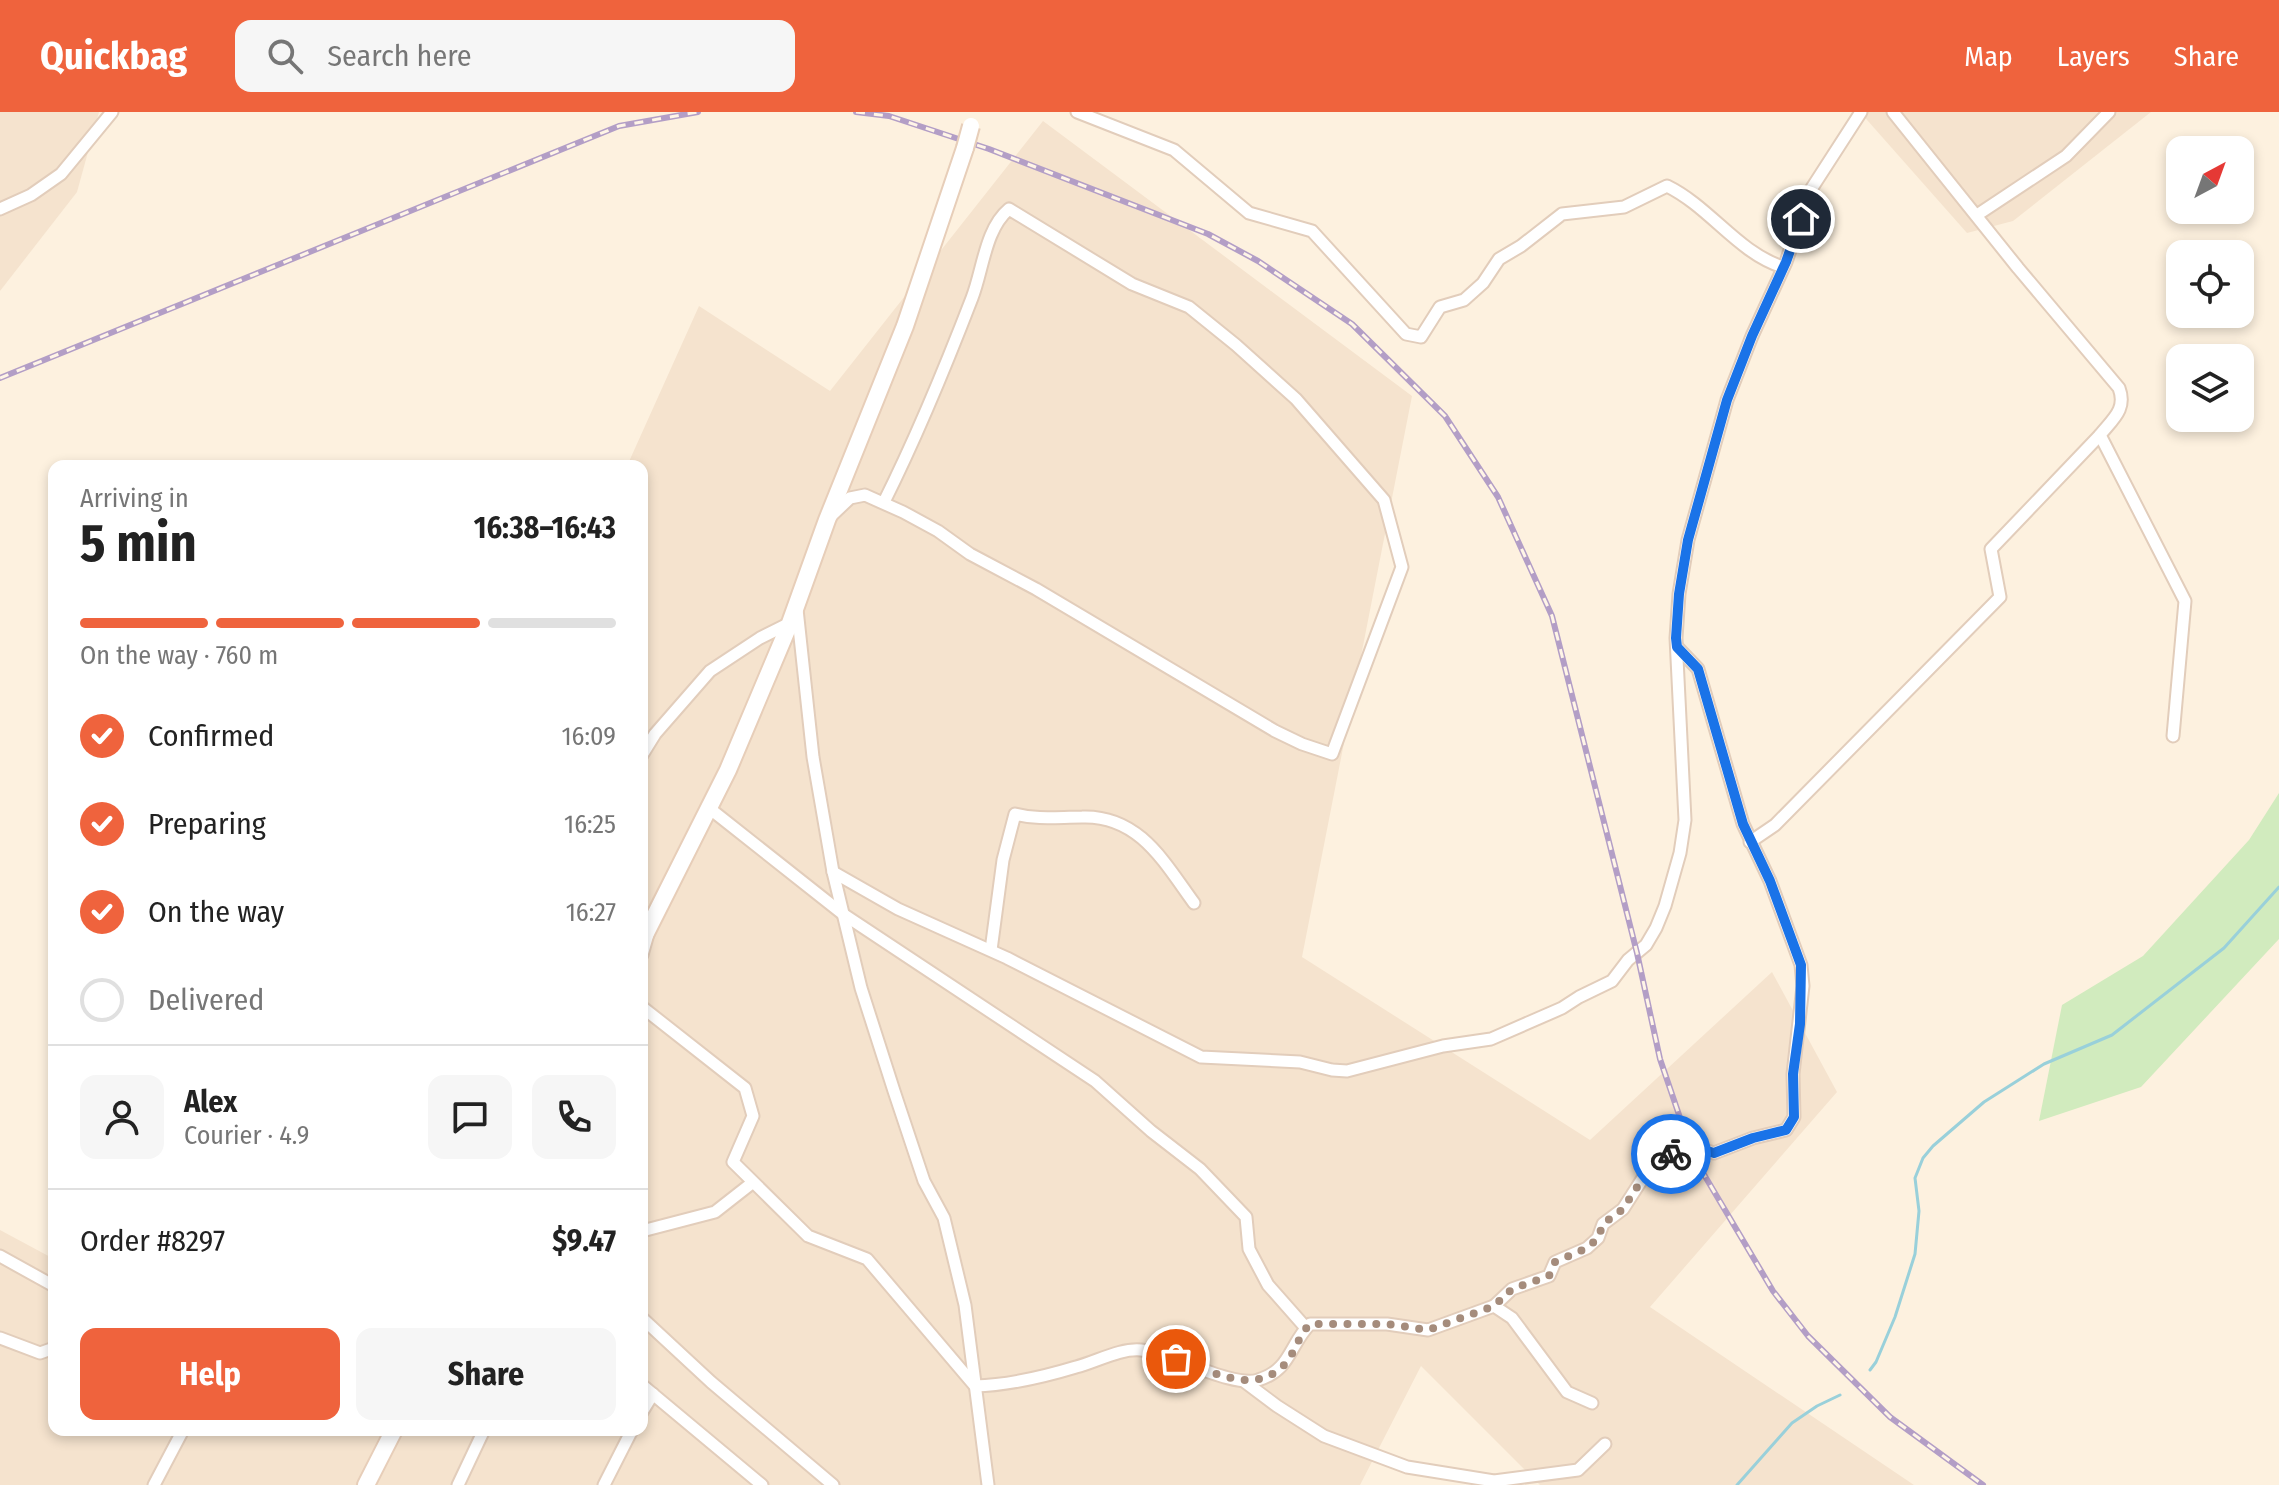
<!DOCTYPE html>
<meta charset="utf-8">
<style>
:root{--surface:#fff;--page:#f6f6f6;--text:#222;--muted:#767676;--line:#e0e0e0;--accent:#ef633d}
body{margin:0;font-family:"Fira Sans Condensed",sans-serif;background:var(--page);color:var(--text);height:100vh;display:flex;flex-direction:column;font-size:30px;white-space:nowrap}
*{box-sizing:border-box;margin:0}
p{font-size:26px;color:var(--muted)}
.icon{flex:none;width:44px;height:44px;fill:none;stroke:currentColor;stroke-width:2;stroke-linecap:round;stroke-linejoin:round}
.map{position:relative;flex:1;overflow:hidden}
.sheet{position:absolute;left:48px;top:348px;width:600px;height:976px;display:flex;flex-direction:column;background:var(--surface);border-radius:16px;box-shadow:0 4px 12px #0003}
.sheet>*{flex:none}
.needle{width:52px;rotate:41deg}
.buttons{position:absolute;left:2166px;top:24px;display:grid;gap:16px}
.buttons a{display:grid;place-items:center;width:88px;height:88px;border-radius:16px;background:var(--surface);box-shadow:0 4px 12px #0003;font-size:40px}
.pin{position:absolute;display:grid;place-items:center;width:68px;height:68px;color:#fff;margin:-34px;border:4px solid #fff;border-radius:50%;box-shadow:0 2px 8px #0007}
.courier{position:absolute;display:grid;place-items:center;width:80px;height:80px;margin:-40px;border:6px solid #1a73e8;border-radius:50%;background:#fff;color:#222;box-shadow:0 2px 10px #0007}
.headline em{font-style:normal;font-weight:700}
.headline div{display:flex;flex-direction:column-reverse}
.headline{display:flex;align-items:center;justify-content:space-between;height:136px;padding:0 32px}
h1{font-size:52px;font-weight:700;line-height:60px}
.bar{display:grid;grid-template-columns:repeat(4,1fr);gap:12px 8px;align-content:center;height:96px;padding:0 32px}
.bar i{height:10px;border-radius:6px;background:var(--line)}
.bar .current{background:var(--accent)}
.bar p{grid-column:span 4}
.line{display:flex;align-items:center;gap:20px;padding:0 32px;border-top:2px solid var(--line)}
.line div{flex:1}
.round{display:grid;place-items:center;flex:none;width:84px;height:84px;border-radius:16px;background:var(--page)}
ol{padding:0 32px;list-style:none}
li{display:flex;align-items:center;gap:24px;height:88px}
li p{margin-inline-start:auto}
li .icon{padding:8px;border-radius:50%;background:var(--accent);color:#fff;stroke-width:4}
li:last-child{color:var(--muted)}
li i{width:44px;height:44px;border:4px solid var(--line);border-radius:50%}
.action{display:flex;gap:16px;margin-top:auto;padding:16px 32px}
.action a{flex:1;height:92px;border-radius:16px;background:var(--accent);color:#fff;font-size:32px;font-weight:700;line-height:92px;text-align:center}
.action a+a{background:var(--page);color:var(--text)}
header{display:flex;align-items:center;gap:48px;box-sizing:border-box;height:112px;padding:0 40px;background:var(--accent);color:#fff}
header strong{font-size:38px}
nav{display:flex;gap:44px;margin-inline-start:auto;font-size:28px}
.search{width:560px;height:72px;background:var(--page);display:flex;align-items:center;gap:20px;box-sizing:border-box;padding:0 28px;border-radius:16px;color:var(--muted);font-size:30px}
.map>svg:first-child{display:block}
</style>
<header>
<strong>Quickbag</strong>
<div class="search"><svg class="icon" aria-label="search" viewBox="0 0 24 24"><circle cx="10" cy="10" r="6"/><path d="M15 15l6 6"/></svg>Search here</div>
<nav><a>Map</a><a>Layers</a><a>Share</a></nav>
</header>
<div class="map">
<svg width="2279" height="1373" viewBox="0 0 2279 1373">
<rect width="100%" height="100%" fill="#fdf1df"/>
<g fill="#f5e3ce">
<path d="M0 0H99L77 80 0 179Z"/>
<path d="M1860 0H2151L2013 109 1967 121Z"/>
<path d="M1043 9 1412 284 1302 845 1590 1028 1772 860 1837 980 1650 1195 1914 1373H1540L1421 1254 1360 1373H0V1118L54 1147V1318H642V354H627L699 194 830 279Z"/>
</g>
<path fill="#d1ebbe" d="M2279 681V827L2141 975 2039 1009 2062 893 2143 844 2249 728Z"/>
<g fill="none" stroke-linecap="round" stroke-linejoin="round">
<g stroke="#99d0da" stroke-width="3">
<path d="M1870 1258 1876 1250 1895 1205 1915 1142 1919 1099 1915 1066 1923 1046 1933 1034 1984 990 2044 952 2112 923 2224 836 2279 775"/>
<path d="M1737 1373 1792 1311 1817 1294 1840 1283"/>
</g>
<g stroke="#e2cdbb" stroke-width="15">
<g id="street">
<path d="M1077 0 1174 38 1249 101 1312 119 1406 222 1421 225 1440 195 1464 188 1483 171 1499 147 1521 134 1562 102 1624 95 1667 74C1710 95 1738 141 1783 155"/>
<path d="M1893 0 2018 156 2119 276C2127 297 2113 307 2100 323L2185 489 2173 624"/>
<path d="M0 97 31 83 61 62 112 0"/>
<path d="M1977 103 2066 44 2109 0"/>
<path d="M830 405 850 386 865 383 903 400 938 419 970 442 1036 477 1275 619 1302 632 1332 642 1402 455 1384 388 1296 287 1236 233 1189 195 1132 172 1009 97C985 117 983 158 972 186 945 256 917 324 884 390"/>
<path d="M797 497 813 645 833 760 861 876 894 979 924 1069 944 1106 965 1193 988 1373"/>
<path d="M642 643 655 622 710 559 760 526 790 511"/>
<path d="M709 696 843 802 1095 969 1151 1019 1200 1057 1246 1105 1249 1137 1268 1173 1306 1216"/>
<path d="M1750 730 1775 713 2000 485 1991 437 2100 323"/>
<path d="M833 760 898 797 1007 846 1201 945 1300 950 1332 958 1347 959 1443 934 1491 927 1562 896 1579 885 1612 869 1628 848 1646 833 1656 816 1665 794 1680 741 1685 708 1676 526 1679 482 1688 428 1727 288 1752 224 1786 150 1810 79 1861 0"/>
<path d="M991 838 1003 748 1015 702C1038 708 1058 705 1082 705 1139 703 1164 750 1194 791"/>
<path d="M642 843 648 822"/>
<path d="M642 895 745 976 753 1004 733 1050 808 1124 867 1147 975 1274C1010 1273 1043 1265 1076 1255 1096 1250 1120 1236 1141 1238 1171 1242 1234 1276 1258 1268 1291 1258 1289 1233 1310 1212H1387L1428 1218 1494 1194 1512 1206 1567 1280 1592 1291"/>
<path d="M642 1119 715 1100 752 1071"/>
<path d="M0 1144 54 1174"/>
<path d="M1494 1194 1512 1177 1549 1164 1555 1150 1587 1136 1598 1126 1603 1112 1623 1097 1648 1058 1676 1038 1690 1034 1714 1041 1753 1026 1786 1018 1794 1005 1793 962 1803 874 1801 853 1770 769 1743 712 1698 557 1677 535"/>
<path d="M642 1206 711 1270 833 1373"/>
<path d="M0 1226 40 1241 54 1236"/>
<path d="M1245 1270 1277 1294 1324 1324 1407 1355 1494 1369 1578 1358 1605 1332"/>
<path d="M642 1273 762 1373"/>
<path d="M642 1300 653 1282"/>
<path d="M154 1373 183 1318"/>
<path d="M458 1373 484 1318"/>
<path d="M604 1373 632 1318"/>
</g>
</g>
<g stroke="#e7ceb9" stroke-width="20">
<g id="secondary">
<path d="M642 829 728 658 790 511 827 408 905 214 965 36"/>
<path d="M366 1373 394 1318"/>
</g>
</g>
<use href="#street" stroke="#fff" stroke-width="11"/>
<use href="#secondary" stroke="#fff" stroke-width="16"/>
<g stroke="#b39ec6" stroke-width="6">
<g id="rail">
<path d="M856 0 889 4 989 37 1208 122 1258 149 1352 212 1445 304 1498 385 1552 504 1637 841 1660 947 1693 1044 1773 1179 1808 1224 1890 1305 1983 1373"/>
<path d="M0 266 619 14 698 0"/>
</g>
</g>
<use href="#rail" stroke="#fff5e7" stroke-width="3" stroke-dasharray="9" stroke-linecap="butt"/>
<g stroke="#e7ceb9" stroke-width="20" stroke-linecap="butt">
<path id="secondary-bridge" d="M965 36 971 14"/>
</g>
<use href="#secondary-bridge" stroke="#fff" stroke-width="16"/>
</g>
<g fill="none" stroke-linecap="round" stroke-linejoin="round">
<path stroke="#a58c7c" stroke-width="8" stroke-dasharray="0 14.4" d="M1176 1247C1210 1258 1252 1284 1283 1254 1295 1242 1298 1224 1310 1212H1387L1428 1218 1494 1194 1512 1177 1549 1164 1555 1150 1587 1136 1598 1126 1603 1112 1623 1097 1648 1058 1671 1042"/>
<path stroke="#1a73e8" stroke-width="10" d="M1671 1042 1690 1034 1714 1041 1753 1026 1786 1018 1794 1005 1793 962 1800 912 1801 853 1770 769 1743 712 1698 557 1677 535 1676 526 1679 482 1688 428 1727 288 1752 224 1786 150 1801 107"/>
</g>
</svg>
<div class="buttons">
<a><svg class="needle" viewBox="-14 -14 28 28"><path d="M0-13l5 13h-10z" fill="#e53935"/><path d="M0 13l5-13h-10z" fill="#767676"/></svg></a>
<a><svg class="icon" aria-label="locate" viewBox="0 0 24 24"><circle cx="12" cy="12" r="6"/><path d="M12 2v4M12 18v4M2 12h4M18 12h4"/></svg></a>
<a><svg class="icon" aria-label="layers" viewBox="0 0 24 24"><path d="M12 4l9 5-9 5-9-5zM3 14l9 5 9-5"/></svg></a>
</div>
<div class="pin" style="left:1176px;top:1247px;background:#ea580c"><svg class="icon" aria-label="bag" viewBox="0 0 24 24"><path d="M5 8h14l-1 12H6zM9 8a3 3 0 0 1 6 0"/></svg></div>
<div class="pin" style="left:1801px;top:107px;background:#1f2937"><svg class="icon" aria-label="home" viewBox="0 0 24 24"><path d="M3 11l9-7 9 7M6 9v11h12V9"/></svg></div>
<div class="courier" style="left:1671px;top:1042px"><svg class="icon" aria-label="bike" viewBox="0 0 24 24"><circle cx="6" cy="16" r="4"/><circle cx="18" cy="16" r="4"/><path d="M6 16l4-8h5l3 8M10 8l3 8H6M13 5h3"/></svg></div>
<section class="sheet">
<div class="headline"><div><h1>5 min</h1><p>Arriving in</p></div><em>16:38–16:43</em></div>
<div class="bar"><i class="current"></i><i class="current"></i><i class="current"></i><i></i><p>On the way · 760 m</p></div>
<ol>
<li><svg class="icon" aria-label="check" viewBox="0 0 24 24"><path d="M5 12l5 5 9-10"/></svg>Confirmed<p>16:09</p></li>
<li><svg class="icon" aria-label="check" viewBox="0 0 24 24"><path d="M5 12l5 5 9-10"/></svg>Preparing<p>16:25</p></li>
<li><svg class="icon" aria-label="check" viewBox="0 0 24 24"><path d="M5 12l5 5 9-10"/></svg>On the way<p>16:27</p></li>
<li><i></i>Delivered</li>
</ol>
<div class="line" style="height:144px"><a class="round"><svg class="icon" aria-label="person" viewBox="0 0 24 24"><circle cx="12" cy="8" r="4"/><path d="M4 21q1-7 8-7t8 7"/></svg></a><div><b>Alex</b><p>Courier · 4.9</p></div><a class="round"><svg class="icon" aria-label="chat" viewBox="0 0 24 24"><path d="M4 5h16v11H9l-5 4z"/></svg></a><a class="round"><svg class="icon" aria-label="phone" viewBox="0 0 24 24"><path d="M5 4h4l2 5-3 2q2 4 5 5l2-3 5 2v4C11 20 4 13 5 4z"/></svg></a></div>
<div class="line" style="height:104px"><div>Order #8297</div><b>$9.47</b></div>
<div class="action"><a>Help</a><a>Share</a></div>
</section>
</div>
